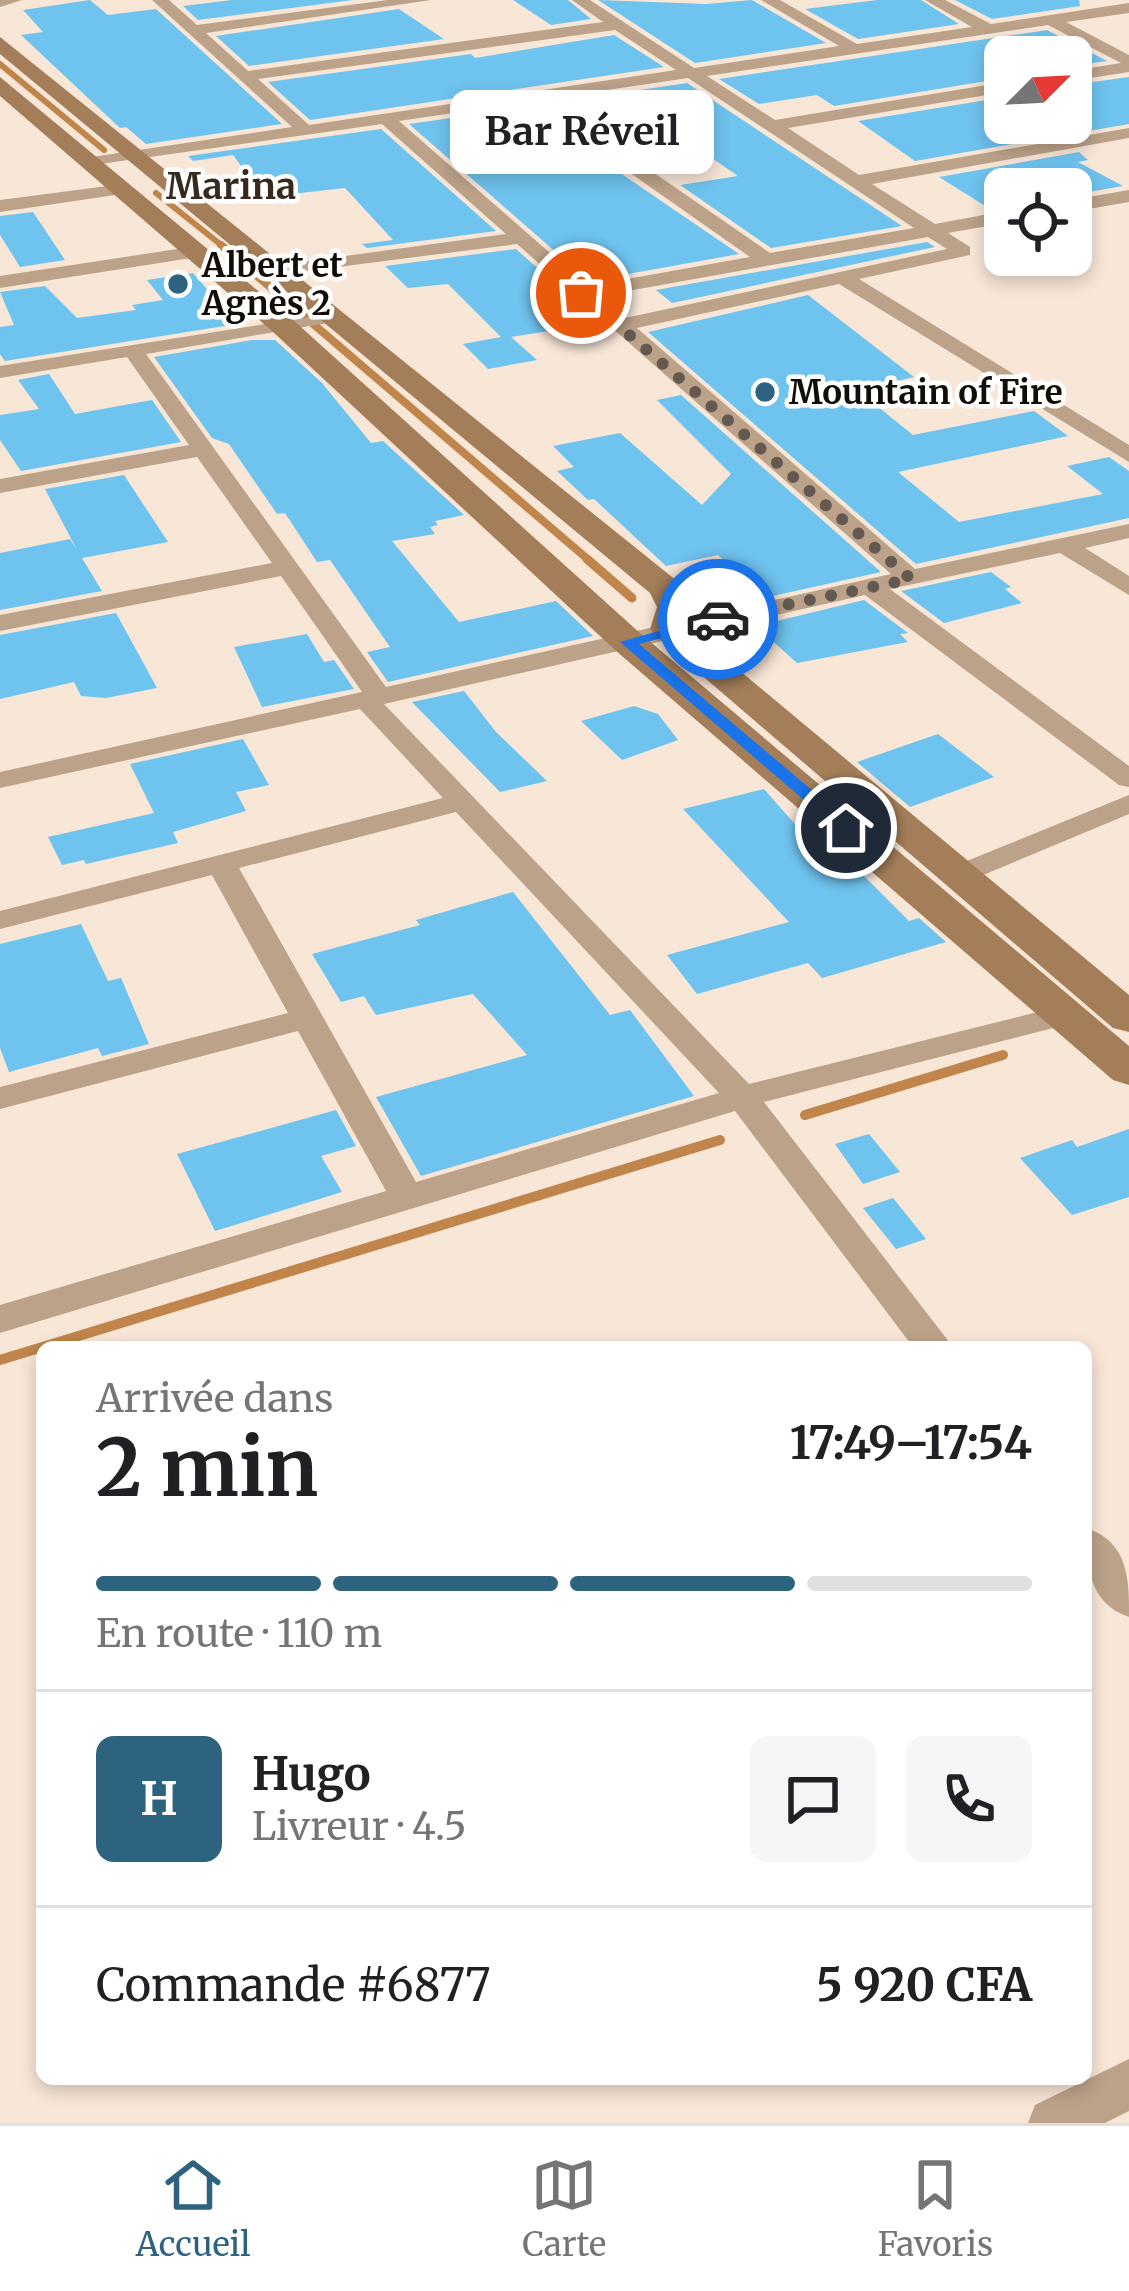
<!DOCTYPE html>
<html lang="fr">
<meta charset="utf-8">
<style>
:root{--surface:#fff;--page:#f6f6f6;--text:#202124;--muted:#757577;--line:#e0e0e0;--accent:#2d637e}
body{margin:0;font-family:Merriweather,serif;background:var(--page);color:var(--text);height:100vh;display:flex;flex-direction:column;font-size:45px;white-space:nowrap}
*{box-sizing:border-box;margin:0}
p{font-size:39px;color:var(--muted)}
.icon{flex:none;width:66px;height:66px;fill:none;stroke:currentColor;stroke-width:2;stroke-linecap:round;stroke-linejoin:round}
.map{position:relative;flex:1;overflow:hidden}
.sheet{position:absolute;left:36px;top:1341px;width:1056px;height:744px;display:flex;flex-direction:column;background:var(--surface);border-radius:18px;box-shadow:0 6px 18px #0003}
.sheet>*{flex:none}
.needle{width:78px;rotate:66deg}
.fabs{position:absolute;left:984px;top:36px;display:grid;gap:24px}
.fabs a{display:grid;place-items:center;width:108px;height:108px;border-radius:18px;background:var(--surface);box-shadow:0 6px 18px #0003;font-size:60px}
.pin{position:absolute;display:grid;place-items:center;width:102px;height:102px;color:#fff;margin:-51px;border:6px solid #fff;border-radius:50%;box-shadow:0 3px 12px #0007}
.courier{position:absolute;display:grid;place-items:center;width:120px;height:120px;margin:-60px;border:9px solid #1a73e8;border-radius:50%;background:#fff;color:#222;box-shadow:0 3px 15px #0007}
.bubble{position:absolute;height:84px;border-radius:18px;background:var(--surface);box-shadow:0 6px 18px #0003;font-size:39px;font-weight:700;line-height:84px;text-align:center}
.summary em{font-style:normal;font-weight:700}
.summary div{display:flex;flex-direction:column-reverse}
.summary{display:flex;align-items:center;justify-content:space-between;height:204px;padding:0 60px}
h1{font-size:78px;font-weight:700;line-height:90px}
.bar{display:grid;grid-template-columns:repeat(4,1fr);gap:18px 12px;align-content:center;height:144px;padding:0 60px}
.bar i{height:15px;border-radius:9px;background:var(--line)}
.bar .selected{background:var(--accent)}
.bar p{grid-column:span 4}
.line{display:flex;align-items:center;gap:30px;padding:0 60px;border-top:3px solid var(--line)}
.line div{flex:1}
.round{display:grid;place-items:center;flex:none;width:126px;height:126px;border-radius:18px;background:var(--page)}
.dock{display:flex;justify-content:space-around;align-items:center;height:168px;border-top:3px solid var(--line);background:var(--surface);font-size:33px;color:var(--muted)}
.dock a{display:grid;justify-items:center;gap:6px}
.dock .selected{color:var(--accent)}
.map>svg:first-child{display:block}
</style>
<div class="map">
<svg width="1129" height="2123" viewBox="0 0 1129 2123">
<rect width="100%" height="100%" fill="#f8e6d7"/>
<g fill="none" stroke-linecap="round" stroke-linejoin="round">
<g stroke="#bf854b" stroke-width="6">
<path d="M0 64 104 150"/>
<path d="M156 193 225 248"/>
</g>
<path stroke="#bf854b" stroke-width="8" d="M221 245 591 562"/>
<path stroke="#bf854b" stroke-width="9" d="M587 559 632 598"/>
<g stroke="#bf854b" stroke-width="10">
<path d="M805 1115 1003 1055"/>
<path d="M0 1360 720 1140"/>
</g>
</g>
<g fill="#6fc3ef">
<path d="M90 0 108 15 156 9 282 124 146 144 126 127 120 128 21 35 43 32 23 10Z"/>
<path d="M232 0H353L198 20 183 6Z"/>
<path d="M513 0H568L591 19 551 25Z"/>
<path d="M598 0 706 4 752 0 826 43 695 63Z"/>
<path d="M877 0H921L959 24 858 39 805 9Z"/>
<path d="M955 0H1079L1080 6 992 19Z"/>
<path d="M399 9 444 39 249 66 216 36Z"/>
<path d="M1047 30 1107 61 1071 66V57H1005V78L834 106 817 95 759 104 719 79Z"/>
<path d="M614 35 664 67 310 120 268 82 471 54 475 58Z"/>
<path d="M1129 77V124L1071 134V85Z"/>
<path d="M687 83 902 226 771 248 680 185 738 176 661 123 602 131 559 102Z"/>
<path d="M1005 97V123H1028L1052 137 915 161 858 121Z"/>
<path d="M528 107 566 136 739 254 589 281 409 124Z"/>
<path d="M381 129 496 231 367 248 362 244 393 240 345 188 264 197 233 155 193 161 188 156Z"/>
<path d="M1079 152 1088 160 1078 162 1123 186 1071 195V189H1005V207L990 209 939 177Z"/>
<path d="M33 212 65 260 20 267 0 235V216Z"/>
<path d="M927 242 935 247 672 303 656 290Z"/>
<path d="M516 249 599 323 511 337 537 360 488 369 463 344 501 337 448 284 408 288 385 266Z"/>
<path d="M193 273 237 324 5 361 0 354V327L14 325 0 292 45 286 77 318 136 310 132 305 163 300 147 280Z"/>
<path d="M808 295 914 377 857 390 913 435 1034 411 1068 436 898 472 959 522 1103 494 1067 466 1109 457 1129 471V518L916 564 648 332Z"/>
<path d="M252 340H275L322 383 371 443 383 441 464 515 435 521 438 525 430 527 435 534 392 541 459 622 556 601 593 636 388 682 367 652 390 647 330 560 317 562 285 513 277 514 229 444 212 438 154 357Z"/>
<path d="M49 374 75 414 152 400 181 442 21 471 0 440V415L39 409 18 380Z"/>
<path d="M681 395 881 572 768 597 759 594 718 555 666 566 594 499 588 500 557 471 574 467 553 446 620 433 702 505 731 474 657 400Z"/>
<path d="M124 475 168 542 82 558 102 591 0 610V553L70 539 77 550 45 489Z"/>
<path d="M991 572 1011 587 1005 589 1022 603 944 623 901 591Z"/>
<path d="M864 600 908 633 900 634 908 642 797 663 756 626Z"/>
<path d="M116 613 157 688 106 698 81 696 74 682 0 699V635Z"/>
<path d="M307 634 324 662 334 660 354 689 262 707 234 647Z"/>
<path d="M464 691 496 732 547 781 500 792 412 702Z"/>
<path d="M634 706 658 714 678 740 622 760 581 721Z"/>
<path d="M938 734 994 777 910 807 857 762Z"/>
<path d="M243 739 269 785 236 792 246 811 173 832 178 843 86 864 84 860 62 865 48 837 154 813 130 764Z"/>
<path d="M764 789 808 839 823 835 909 921 919 918 946 942 822 978 808 963 697 994 667 955 789 922 683 809Z"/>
<path d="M513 892 610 1015 630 1010 694 1096 421 1176 376 1097 527 1055 473 994 376 1015 364 996 341 1002 312 954 420 925 416 920Z"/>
<path d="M81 924 108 981 121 978 149 1044 102 1056 98 1048 9 1072 0 1048V944Z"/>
<path d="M336 1110 356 1146 321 1156 342 1192 215 1231 177 1154Z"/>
<path d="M1129 1129V1197L1072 1215 1020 1158 1072 1140 1077 1147Z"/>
<path d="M869 1134 900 1172 863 1184 835 1144Z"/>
<path d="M893 1198 926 1239 896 1249 863 1208Z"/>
</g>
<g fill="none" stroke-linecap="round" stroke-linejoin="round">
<g fill="#bca289" fill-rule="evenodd">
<path d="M0 0H22L0 7Z"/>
<path d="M152 0H169L197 25 388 0H431L206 33 248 71 603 22 572 0H590L694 68 839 46 761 0H780L857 44 972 27 925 0H945L991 24 1129 3V13L1066 22 1129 55V72L1071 81V71L1121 63 1048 25 707 76 775 120 1005 82V92L788 128 859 175 1129 128V138L872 184 935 224 1005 211V223L948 233 970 247V255L859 279 1129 445V462L839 284 637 328 915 569 1129 524V538L1085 548 1129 576V595L1060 553 890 589 1129 766V787L1119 785 865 595 384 704 749 1084 1066 1005 1077 1008 1082 1015 1077 1022 764 1102 953 1347H913L735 1111 0 1333V1305L386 1191 298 1031 0 1109V1087L288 1013 212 875 0 929V911L443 798 360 709 0 788V772L362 692 281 576 0 631V615L272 563 197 457 0 493V479L189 445 127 357 0 378V366L341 312 344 316 334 322 146 354 386 687 891 574 517 244 221 282V274L228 272 506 234 382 124 86 166 83 162 92 157 292 127ZM615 30 676 70 309 125 258 79ZM688 78 914 228 770 253 547 99ZM529 102 750 257 588 286 399 121ZM928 237 947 249 625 318 600 296ZM456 812 719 1093 416 1182 239 868Z"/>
<path d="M123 184 132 189 129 193 0 212V200Z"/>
<path d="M1129 190V202L1071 212V200Z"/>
<path d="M197 246 207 252 204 256 0 288V276Z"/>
<path d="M1129 795V814L969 881H947L943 875 947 869Z"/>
<path d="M1086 1528C1129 1542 1129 1580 1129 1617 1088 1603 1086 1564 1086 1528Z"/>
<path d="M1129 2059V2111L1105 2123H1028L1035 2105Z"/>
</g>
<g fill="#a47e59" fill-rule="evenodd">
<path d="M0 37 677 581 691 607 686 626 1129 995V1032L1113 1028 656 636 650 629 657 607 650 593 0 54Z"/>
<path d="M0 77 292 319 641 634 1129 1046V1085L1113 1080 615 650 272 331 0 96Z"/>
</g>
</g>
<path fill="#1a73e8" d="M718 614 723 615V622L639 644 852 824V831H840L620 642Z"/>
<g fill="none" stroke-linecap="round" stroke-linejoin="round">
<path stroke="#635950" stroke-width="12" stroke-dasharray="0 21.6" d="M581 293 911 579 718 619"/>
</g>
<g fill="#2d637e" stroke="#fff" stroke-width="4.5">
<circle cx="178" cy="284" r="12"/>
<circle cx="765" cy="392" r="12"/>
</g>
<g text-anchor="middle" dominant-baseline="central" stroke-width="9" stroke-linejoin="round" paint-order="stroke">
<g font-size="33" font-weight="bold" fill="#130d08" stroke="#fff" text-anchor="start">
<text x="202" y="265">Albert et<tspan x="202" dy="38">Agnès 2</tspan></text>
<text x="789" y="392">Mountain of Fire</text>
</g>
<g font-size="36" font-weight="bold" fill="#36291d" stroke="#fff">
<text x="231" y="186">Marina</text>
</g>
</g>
</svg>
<div class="fabs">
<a><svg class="needle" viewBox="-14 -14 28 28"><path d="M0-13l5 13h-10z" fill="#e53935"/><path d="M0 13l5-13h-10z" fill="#757577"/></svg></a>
<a><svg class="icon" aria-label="locate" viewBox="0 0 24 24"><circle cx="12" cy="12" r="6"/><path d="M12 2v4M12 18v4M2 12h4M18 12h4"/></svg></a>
</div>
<div class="pin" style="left:581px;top:293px;background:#ea580c"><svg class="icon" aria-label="bag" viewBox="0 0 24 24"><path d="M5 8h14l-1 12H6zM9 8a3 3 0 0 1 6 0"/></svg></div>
<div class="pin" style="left:846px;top:828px;background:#1f2937"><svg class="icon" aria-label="home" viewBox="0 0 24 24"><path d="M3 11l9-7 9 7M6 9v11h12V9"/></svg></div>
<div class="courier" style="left:718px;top:619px"><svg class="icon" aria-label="car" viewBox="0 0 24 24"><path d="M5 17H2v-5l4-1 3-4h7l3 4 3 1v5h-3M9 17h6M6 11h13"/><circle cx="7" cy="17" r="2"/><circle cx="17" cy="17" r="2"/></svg></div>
<div class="bubble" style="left:450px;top:90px;width:264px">Bar Réveil</div>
<section class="sheet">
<div class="summary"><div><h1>2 min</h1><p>Arrivée dans</p></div><em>17:49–17:54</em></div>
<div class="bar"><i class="selected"></i><i class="selected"></i><i class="selected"></i><i></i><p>En route · 110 m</p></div>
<div class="line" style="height:216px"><b class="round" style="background:var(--accent);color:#fff">H</b><div><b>Hugo</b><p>Livreur · 4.5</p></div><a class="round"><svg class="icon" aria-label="chat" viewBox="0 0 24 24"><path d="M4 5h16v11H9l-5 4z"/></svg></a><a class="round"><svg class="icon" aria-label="phone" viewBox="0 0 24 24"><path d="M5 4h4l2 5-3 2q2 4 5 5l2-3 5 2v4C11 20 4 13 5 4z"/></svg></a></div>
<div class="line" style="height:156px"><div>Commande #6877</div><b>5 920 CFA</b></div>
</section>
</div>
<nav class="dock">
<a class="selected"><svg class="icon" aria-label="home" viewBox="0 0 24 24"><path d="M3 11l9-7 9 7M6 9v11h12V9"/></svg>Accueil</a>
<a><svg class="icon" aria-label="map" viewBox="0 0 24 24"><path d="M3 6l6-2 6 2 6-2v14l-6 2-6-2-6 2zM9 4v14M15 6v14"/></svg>Carte</a>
<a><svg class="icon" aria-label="saved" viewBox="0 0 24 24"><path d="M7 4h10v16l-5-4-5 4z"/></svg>Favoris</a>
</nav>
